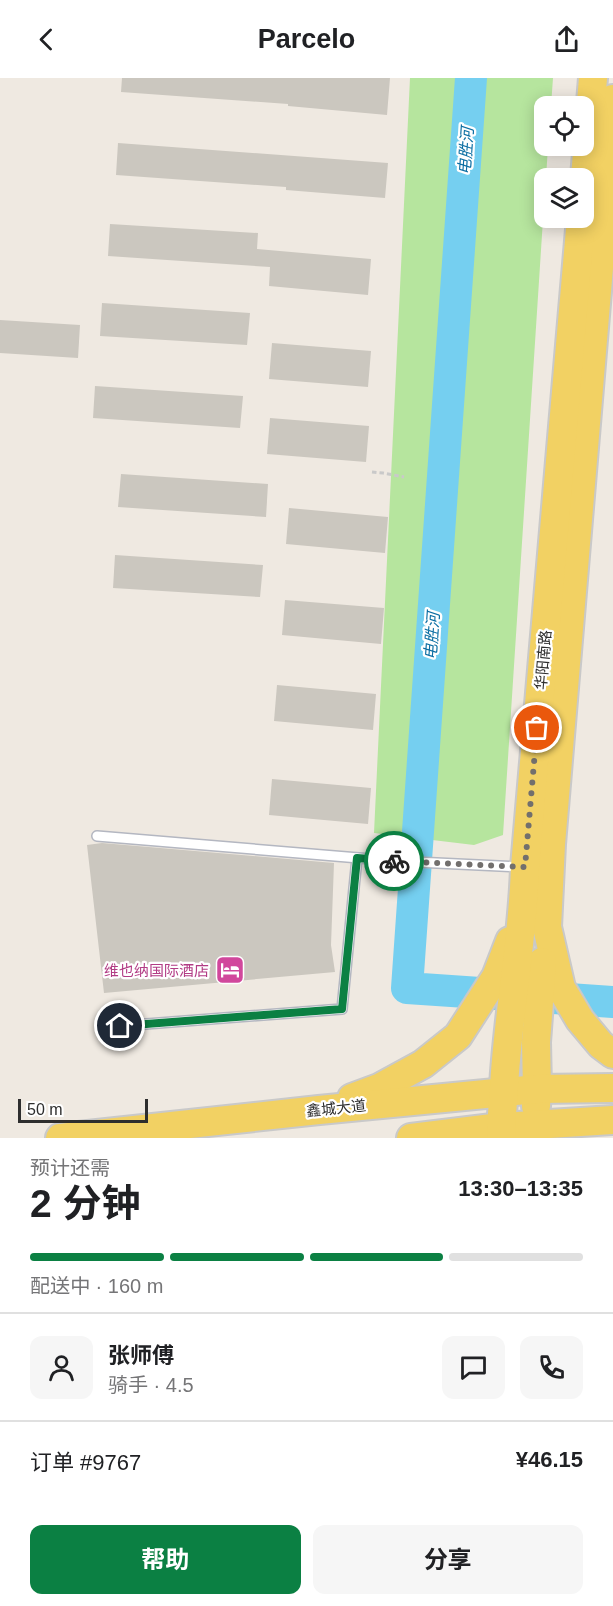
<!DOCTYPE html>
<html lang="zh">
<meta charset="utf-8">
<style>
:root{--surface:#fff;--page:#f6f6f6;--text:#202124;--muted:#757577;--line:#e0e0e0;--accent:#0b8043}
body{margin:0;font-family:Arial,"Noto Sans SC",sans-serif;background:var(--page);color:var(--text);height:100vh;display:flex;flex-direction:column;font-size:22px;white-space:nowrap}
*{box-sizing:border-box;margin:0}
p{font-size:20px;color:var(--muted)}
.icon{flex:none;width:33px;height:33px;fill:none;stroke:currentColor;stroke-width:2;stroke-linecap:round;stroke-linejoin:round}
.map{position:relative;height:1060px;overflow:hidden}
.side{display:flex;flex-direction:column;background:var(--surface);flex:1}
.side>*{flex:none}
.controls{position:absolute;left:534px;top:18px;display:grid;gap:12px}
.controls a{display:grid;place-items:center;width:60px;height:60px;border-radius:12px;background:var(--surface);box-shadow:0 3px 15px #0003;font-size:30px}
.scale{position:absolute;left:18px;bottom:15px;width:130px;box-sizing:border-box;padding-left:6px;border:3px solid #2e2e2e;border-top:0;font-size:16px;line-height:21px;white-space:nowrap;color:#2e2e2e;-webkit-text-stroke:4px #fff;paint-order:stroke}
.pin{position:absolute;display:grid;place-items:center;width:51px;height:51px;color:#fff;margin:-26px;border:3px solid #fff;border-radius:50%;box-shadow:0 2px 6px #0007}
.courier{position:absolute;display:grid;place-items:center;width:60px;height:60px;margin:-30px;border:4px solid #0b8043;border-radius:50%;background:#fff;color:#222;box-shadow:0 2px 8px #0007}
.head em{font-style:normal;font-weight:700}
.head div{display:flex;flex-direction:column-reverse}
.head{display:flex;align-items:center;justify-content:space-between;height:102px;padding:0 30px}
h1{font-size:39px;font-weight:700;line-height:45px}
.bar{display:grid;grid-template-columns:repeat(4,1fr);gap:9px 6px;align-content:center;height:72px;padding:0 30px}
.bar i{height:8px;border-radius:4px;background:var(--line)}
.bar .active{background:var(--accent)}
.bar p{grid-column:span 4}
.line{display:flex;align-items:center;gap:15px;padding:0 30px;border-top:2px solid var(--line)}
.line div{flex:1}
.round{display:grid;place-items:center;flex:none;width:63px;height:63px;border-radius:12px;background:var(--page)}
.action{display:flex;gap:12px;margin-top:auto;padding:12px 30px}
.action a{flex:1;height:69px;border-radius:12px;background:var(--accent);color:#fff;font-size:24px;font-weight:700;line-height:69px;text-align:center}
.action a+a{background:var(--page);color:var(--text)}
header{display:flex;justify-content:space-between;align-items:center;height:78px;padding:0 30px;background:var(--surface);font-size:27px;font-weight:700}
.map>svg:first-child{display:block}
</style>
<header><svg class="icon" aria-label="back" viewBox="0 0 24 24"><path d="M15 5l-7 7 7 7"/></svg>Parcelo<svg class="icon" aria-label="share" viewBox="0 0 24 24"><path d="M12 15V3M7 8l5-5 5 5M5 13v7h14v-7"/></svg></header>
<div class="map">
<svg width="613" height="1060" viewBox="0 0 613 1060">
<rect width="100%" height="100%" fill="#efe9e1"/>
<path fill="#b6e59e" d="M410 0H553L551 28H544V68H548L546 100H544V126L503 757 474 767 374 755Z"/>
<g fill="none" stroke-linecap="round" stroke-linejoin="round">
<path stroke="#75cff0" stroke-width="32" d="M471 0 407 910 613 924"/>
</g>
<g fill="#cbc7bf">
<path d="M122 0H390L387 37 288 28V26L121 14Z"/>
<path d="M118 65 388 85 385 120 286 112V109L116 97Z"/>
<path d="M110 146 258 155 257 171 371 181 368 217 269 208 270 189 108 178Z"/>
<path d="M102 225 250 235 247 267 100 258Z"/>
<path d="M0 242 80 247 78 280 0 275Z"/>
<path d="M272 265 371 273 368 309 269 301Z"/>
<path d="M95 308 243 318 240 350 93 340Z"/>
<path d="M270 340 369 348 366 384 267 376Z"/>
<path d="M121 396 268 406 266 439 118 429Z"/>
<path d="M289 430 388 439 385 475 286 466Z"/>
<path d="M115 477 263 487 260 519 113 510Z"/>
<path d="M285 522 384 530 381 566 282 557Z"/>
<path d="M277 607 376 616 373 652 274 643Z"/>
<path d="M272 701 371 710 368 746 269 737Z"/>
<path d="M102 765 334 785 331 867 335 894 104 915 87 767Z"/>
</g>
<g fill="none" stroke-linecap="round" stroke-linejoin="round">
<g stroke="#b4b7c1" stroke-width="12">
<g id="lane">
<path d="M97 758 395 783 522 789"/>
<path d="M120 948 342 931 357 780"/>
</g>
</g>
<g stroke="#c9c9c9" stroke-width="32">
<g id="primary">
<path d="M613 21 551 766 547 849 561 910 580 942 601 967 613 976"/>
<path d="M584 112 593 0"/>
<path d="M352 1020 379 1010 423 986 458 958 496 899 510 863"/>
<path d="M536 1028 537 1011 536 964 542 884"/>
<path d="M60 1060 319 1032 537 1011 613 1010"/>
<path d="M411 1060 501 1049 613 1042"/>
<path d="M501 1060C501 1043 503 1026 504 1009 508 935 523 863 525 789L581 140"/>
</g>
</g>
<path stroke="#c9c9c9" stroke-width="3" stroke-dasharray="4.5 3" stroke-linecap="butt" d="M372 394 383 395 404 399"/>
<use href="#lane" stroke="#fff" stroke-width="9"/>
<use href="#primary" stroke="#f2d163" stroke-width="28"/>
</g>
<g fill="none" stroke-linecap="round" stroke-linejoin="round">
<path stroke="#726f6d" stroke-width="6" stroke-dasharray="0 10.8" d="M394 783 525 789 537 650"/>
<path stroke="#0b8043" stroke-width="8" d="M120 948 342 931 357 780 394 783"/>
</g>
<defs>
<g id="hotel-square" transform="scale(1.5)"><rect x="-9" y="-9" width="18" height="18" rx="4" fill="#d1479c" stroke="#fff"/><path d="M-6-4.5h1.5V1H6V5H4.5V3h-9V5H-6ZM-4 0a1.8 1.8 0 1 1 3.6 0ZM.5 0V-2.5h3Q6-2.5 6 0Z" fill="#fff"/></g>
</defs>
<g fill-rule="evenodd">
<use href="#hotel-square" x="230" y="892"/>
</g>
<g text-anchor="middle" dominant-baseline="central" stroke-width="4.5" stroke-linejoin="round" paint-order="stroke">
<g font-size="15" fill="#2e2e2e" stroke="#fff">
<text transform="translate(543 582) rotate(-85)">华阳南路</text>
<text transform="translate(336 1030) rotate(-6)">鑫城大道</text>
</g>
<g font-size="15" fill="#b23c85" stroke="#fff" text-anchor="end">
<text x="209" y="892">维也纳国际酒店</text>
</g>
<g font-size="16" font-style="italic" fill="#0d6fa3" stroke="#fff">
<text transform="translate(466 73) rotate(-86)">电胜河</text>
<text transform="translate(432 558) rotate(-86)">电胜河</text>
</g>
</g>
</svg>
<div class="controls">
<a><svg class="icon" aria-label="locate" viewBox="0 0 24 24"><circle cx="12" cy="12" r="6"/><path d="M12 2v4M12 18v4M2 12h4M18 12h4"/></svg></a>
<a><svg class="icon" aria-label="layers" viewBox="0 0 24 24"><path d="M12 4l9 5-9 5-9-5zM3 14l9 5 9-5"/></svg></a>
</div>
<div class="scale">50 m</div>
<div class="pin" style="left:537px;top:650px;background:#ea580c"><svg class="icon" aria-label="bag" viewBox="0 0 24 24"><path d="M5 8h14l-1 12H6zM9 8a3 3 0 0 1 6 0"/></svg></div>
<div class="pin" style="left:120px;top:948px;background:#1f2937"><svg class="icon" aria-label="home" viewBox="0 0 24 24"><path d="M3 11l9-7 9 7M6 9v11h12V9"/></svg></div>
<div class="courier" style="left:394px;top:783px"><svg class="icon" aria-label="bike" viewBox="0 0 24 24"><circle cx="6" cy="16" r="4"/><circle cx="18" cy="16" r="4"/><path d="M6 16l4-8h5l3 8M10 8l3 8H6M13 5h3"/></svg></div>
</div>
<section class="side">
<div class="head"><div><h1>2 分钟</h1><p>预计还需</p></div><em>13:30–13:35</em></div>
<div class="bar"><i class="active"></i><i class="active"></i><i class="active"></i><i></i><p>配送中 · 160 m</p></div>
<div class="line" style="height:108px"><a class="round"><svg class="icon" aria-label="person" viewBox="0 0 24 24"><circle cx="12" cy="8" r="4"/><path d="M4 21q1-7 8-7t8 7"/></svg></a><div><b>张师傅</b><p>骑手 · 4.5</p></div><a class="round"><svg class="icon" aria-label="chat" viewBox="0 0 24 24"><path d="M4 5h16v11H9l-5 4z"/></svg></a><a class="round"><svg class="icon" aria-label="phone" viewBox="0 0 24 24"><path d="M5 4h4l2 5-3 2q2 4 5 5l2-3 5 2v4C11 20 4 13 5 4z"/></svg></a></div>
<div class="line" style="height:78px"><div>订单 #9767</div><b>¥46.15</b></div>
<div class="action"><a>帮助</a><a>分享</a></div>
</section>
